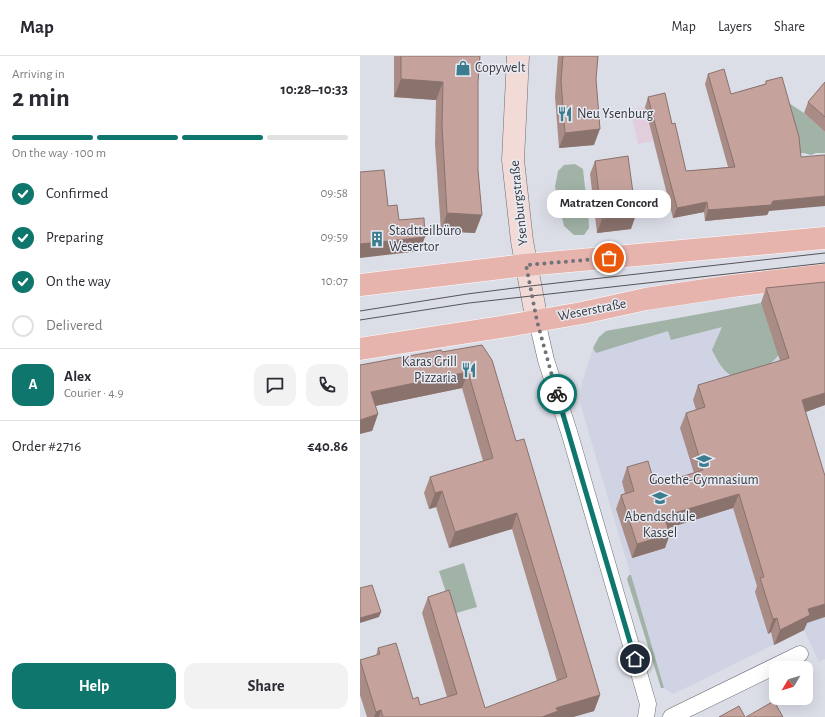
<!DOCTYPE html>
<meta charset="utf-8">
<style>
:root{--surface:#fff;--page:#f2f2f3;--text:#2b2b33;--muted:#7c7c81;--line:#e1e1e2;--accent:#0f766e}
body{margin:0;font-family:"Alegreya Sans",sans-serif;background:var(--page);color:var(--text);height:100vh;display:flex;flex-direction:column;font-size:15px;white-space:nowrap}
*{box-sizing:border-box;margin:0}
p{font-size:13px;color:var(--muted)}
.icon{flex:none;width:22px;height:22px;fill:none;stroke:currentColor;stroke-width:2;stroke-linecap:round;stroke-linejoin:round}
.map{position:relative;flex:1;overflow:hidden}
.details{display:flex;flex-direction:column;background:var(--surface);width:360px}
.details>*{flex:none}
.needle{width:26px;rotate:232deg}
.buttons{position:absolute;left:409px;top:605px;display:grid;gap:8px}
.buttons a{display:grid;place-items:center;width:44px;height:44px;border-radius:8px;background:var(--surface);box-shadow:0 4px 16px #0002;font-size:20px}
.pin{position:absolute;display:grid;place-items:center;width:34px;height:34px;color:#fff;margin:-17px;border:2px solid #fff;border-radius:50%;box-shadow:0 1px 4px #0007}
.courier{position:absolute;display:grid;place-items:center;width:40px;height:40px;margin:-20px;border:3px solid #0f766e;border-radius:50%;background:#fff;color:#222;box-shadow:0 1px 5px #0007}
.bubble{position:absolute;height:28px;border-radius:12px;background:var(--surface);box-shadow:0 4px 16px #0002;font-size:13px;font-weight:600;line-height:28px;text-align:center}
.headline em{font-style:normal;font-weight:600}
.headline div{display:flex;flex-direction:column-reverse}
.headline{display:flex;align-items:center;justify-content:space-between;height:68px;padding:0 12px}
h1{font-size:26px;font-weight:600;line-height:30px}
.bar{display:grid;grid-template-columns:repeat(4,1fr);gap:6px 4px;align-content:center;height:48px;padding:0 12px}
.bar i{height:5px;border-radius:3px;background:var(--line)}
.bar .active{background:var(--accent)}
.bar p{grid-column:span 4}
.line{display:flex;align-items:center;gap:10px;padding:0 12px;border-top:1px solid var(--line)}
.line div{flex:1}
.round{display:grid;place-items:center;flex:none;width:42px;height:42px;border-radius:12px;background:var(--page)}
ol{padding:0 12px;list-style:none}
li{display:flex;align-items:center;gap:12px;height:44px}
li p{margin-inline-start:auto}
li .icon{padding:4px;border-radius:50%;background:var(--accent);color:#fff;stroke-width:4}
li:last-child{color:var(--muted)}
li i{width:22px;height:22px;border:2px solid var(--line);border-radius:50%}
.primary-button{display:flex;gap:8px;margin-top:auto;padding:8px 12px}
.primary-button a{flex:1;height:46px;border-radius:12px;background:var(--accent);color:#fff;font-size:16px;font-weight:600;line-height:46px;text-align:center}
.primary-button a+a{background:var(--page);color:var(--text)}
header{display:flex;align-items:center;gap:24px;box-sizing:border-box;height:56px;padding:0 20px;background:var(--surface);border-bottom:1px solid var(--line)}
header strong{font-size:19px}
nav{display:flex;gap:22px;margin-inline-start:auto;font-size:14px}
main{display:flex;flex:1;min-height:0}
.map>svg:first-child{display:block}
</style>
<header>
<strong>Map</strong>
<nav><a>Map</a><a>Layers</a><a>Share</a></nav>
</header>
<main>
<section class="details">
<div class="headline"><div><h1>2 min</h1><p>Arriving in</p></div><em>10:28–10:33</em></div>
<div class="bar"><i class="active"></i><i class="active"></i><i class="active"></i><i></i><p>On the way · 100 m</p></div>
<ol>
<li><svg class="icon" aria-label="check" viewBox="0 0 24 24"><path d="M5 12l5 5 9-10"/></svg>Confirmed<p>09:58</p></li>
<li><svg class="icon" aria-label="check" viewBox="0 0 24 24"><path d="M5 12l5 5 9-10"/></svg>Preparing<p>09:59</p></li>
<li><svg class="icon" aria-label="check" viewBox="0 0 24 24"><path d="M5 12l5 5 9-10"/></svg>On the way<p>10:07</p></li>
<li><i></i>Delivered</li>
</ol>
<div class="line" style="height:72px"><b class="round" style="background:var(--accent);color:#fff">A</b><div><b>Alex</b><p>Courier · 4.9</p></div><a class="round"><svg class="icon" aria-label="chat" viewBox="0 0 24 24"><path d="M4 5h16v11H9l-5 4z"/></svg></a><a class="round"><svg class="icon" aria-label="phone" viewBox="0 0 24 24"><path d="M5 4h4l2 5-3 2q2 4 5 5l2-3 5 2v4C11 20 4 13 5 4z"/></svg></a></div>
<div class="line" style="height:52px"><div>Order #2716</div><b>€40.86</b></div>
<div class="primary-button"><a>Help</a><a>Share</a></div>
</section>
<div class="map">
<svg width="465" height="661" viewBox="0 0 465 661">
<rect width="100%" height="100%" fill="#dbdee7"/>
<path fill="#e2cddc" d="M285 51 293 85 278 88 270 54Z"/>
<path fill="#cfd3e3" d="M401 247 465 452V603L459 606 444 574 313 638 304 632 220 347 222 327 233 292 239 281 246 275Z"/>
<g fill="#a1b2a6">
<path d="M421 42 444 57 465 76V97H456L451 99 444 97H436Z"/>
<path d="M215 108 223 113 225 132 230 144 228 153 229 172 224 179H214L204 170 195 131 198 115 204 109Z"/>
<path d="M401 247 413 282 421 297 399 319 381 325C363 316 361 311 352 294L362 271 311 284 308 275 236 297 233 292 239 281 246 275Z"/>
<path d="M104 507 117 551 93 558 79 515Z"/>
<path d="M269 519H271L304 632H301L267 523Z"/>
</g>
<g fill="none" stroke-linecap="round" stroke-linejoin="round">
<g stroke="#6b6d75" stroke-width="17">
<g id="street">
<path d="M177 265 186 304 210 379 288 648 286 661"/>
<path d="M311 661 440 598"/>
</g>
</g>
<g stroke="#6b6d75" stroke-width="23">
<path id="secondary" d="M158 0 153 104 162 185 177 265"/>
</g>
<g stroke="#fff" stroke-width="23">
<g id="primary">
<path d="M0 229 166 209 465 182"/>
<path d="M0 293 141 271 222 257 286 243 372 230 465 219"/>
</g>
</g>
<use href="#street" stroke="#fff" stroke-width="16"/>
<use href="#secondary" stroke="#f2dad6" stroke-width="22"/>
<use href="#primary" stroke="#e6b4ad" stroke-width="22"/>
<g stroke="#54555a" stroke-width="1">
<path d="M0 255 107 238 170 230 465 197"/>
<path d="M0 264 109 247 465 207"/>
</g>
</g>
<g fill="#a98c86">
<path d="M34 0H120L118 26 115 177 81 175 75 88 76 44 34 41Z"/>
<path d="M198 0H238L236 23 234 89 199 92 195 41Z"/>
<path d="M348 18 371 38 405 28 406 25 422 21 409 155 407 159 345 165 344 156 313 162 285 51 288 41 312 68 326 115 368 111 345 28Z"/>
<path d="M465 26V76L444 57 448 46Z"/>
<path d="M235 105 271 173 237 177 230 118Z"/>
<path d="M465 226V349L446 356 447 567 444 574 414 589 411 576 408 578 395 536 397 530 373 452 308 472 305 492 272 502 256 453 261 439 265 437 262 426 267 411 295 429 334 417 320 372 326 357 336 354 333 344 338 329 420 305 401 247 406 232Z"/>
<path d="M122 289 156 385 240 639 234 655 213 661H7L0 639V604L16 600 18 592 53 643 60 649 87 641 62 557 68 541 125 652 197 625 152 473 89 492 76 451 69 453 64 437 70 421 123 405 102 332 15 350 18 358 12 375 0 309 82 296Z"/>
</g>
<g fill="#8a726d">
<path d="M41 23 83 26 76 44 34 41Z"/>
<path d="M240 73 234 89 199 92 205 77Z"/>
<path d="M465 140V150L409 155 407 159 345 165 348 154 413 145Z"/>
<path d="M347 146 344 156 313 162 317 152Z"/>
<path d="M87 157 122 159 115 177 81 175Z"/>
<path d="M276 159 271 173 237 177 242 163Z"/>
<path d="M65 181 60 195 0 202V188Z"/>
<path d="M108 316 102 332 5 352 11 336Z"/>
<path d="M465 337V349L437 359 442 344Z"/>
<path d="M18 358 12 375 0 378V364Z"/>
<path d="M82 435 76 451 69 453 75 437Z"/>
<path d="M379 438 373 452 299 475 304 460Z"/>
<path d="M157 457 152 473 89 492 95 476Z"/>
<path d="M310 478 305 492 272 502 277 488Z"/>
<path d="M465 548V561L447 567 444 574 414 589 420 574 448 553Z"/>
<path d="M21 556 19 561 0 567V562Z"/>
<path d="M417 562 411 576 408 578 413 563Z"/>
<path d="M240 639 234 655 213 661H182L196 652Z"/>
<path d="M21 654 19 661H14L16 656Z"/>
</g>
<g fill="#c5a39c" stroke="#8a726d">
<path d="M41 0H120L118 26V114L122 159 87 157 82 70 83 26 41 23Z"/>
<path d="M203 0H238L236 23 240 73 205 77 201 25Z"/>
<path d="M364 13 371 38 406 28V25L422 21 439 81 441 101 465 99V140L413 145 411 149 348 154 347 146 317 152 288 41 305 37 312 68 315 67 326 115 375 111 348 18Z"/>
<path d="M465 26V61L448 46Z"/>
<path d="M268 100 276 159 242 163 235 105Z"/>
<path d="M24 114 28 150 37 149 39 164 64 162 65 181 0 188V116Z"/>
<path d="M465 226V337L442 344 465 420V548L448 553 450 559 420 574 417 562 413 563 400 522 404 521 379 438 304 460 310 478 277 488 261 439 274 435 267 411 288 405 295 429 343 414 326 357 345 351 338 329 429 302 406 232Z"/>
<path d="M122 289 132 304 156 385 164 383 240 639 196 652 198 655 182 661H23L21 654 16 656 0 604 20 598 18 592 36 587 53 643 58 641 60 649 97 638 68 541 89 534 125 652 207 621 157 457 95 476 82 435 75 437 70 421 133 402 108 316 11 336 18 358 0 364V309L81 294 82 296Z"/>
<path d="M12 529 21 556 0 562V532Z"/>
<path d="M414 645 423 661H386Z"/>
<path d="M379 650 385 661H359Z"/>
</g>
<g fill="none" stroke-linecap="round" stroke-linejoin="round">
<path stroke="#727379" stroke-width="4" stroke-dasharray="0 7.2" d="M197 338 177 265 166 209 249 202"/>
<path stroke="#0f766e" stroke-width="5" d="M197 338 275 603"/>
</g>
<defs>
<g id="shop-bare" transform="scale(1.2)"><path d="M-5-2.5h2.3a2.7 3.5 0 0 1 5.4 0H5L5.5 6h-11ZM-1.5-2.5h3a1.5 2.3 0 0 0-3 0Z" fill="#3b7d8f" stroke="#e8ebf4" stroke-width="2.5" paint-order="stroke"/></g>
<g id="restaurant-bare" transform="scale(1.2)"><path d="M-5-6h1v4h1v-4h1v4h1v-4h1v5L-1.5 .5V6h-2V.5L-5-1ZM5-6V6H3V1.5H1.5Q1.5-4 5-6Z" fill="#3b7d8f" stroke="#e8ebf4" stroke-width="2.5" paint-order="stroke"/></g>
<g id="building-bare" transform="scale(1.2)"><path d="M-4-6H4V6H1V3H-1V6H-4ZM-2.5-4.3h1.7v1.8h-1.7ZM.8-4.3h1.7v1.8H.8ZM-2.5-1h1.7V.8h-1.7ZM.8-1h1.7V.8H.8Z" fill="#3b7d8f" stroke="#e8ebf4" stroke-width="2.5" paint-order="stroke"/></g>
<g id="school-bare" transform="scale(1.2)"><path d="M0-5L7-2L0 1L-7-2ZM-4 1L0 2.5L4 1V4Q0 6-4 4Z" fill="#3b7d8f" stroke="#e8ebf4" stroke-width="2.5" paint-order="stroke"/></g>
</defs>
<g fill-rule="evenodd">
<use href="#shop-bare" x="103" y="12"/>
<use href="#restaurant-bare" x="205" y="58"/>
<use href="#building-bare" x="17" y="183"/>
<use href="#restaurant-bare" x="109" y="314"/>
<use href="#school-bare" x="344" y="405"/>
<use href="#school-bare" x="300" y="442"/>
</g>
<g text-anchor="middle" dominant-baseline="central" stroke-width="3" stroke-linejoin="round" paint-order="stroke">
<g font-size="14" fill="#393a3e" stroke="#e8ebf4" text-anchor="start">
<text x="115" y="12">Copywelt</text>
<text x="217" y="58">Neu Ysenburg</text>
<text x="29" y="175">Stadtteilbüro<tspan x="29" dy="16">Wesertor</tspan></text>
<text x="97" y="306" text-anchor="end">Karas Grill<tspan x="97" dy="16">Pizzaria</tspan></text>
<text x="344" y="424" text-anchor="middle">Goethe-Gymnasium</text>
<text x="300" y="461" text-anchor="middle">Abendschule<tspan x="300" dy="16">Kassel</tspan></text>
</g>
<g font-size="14" fill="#393a3e" stroke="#e8ebf4">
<text transform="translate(159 147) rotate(-96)">Ysenburgstraße</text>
<text transform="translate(232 254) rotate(-11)">Weserstraße</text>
</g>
</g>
</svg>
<div class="buttons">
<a><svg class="needle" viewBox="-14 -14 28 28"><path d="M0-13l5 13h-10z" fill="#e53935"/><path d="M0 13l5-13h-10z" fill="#7c7c81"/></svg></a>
</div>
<div class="pin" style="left:249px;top:202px;background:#ea580c"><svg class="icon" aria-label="bag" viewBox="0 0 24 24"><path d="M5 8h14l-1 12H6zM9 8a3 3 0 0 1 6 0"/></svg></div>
<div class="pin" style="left:275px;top:603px;background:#1f2937"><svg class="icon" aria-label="home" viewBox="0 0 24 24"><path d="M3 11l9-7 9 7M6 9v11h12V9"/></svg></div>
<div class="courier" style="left:197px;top:338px"><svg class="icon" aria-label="bike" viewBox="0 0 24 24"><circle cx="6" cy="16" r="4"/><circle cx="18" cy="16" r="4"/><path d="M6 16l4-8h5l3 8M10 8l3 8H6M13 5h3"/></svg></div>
<div class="bubble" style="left:187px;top:134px;width:124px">Matratzen Concord</div>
</div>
</main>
